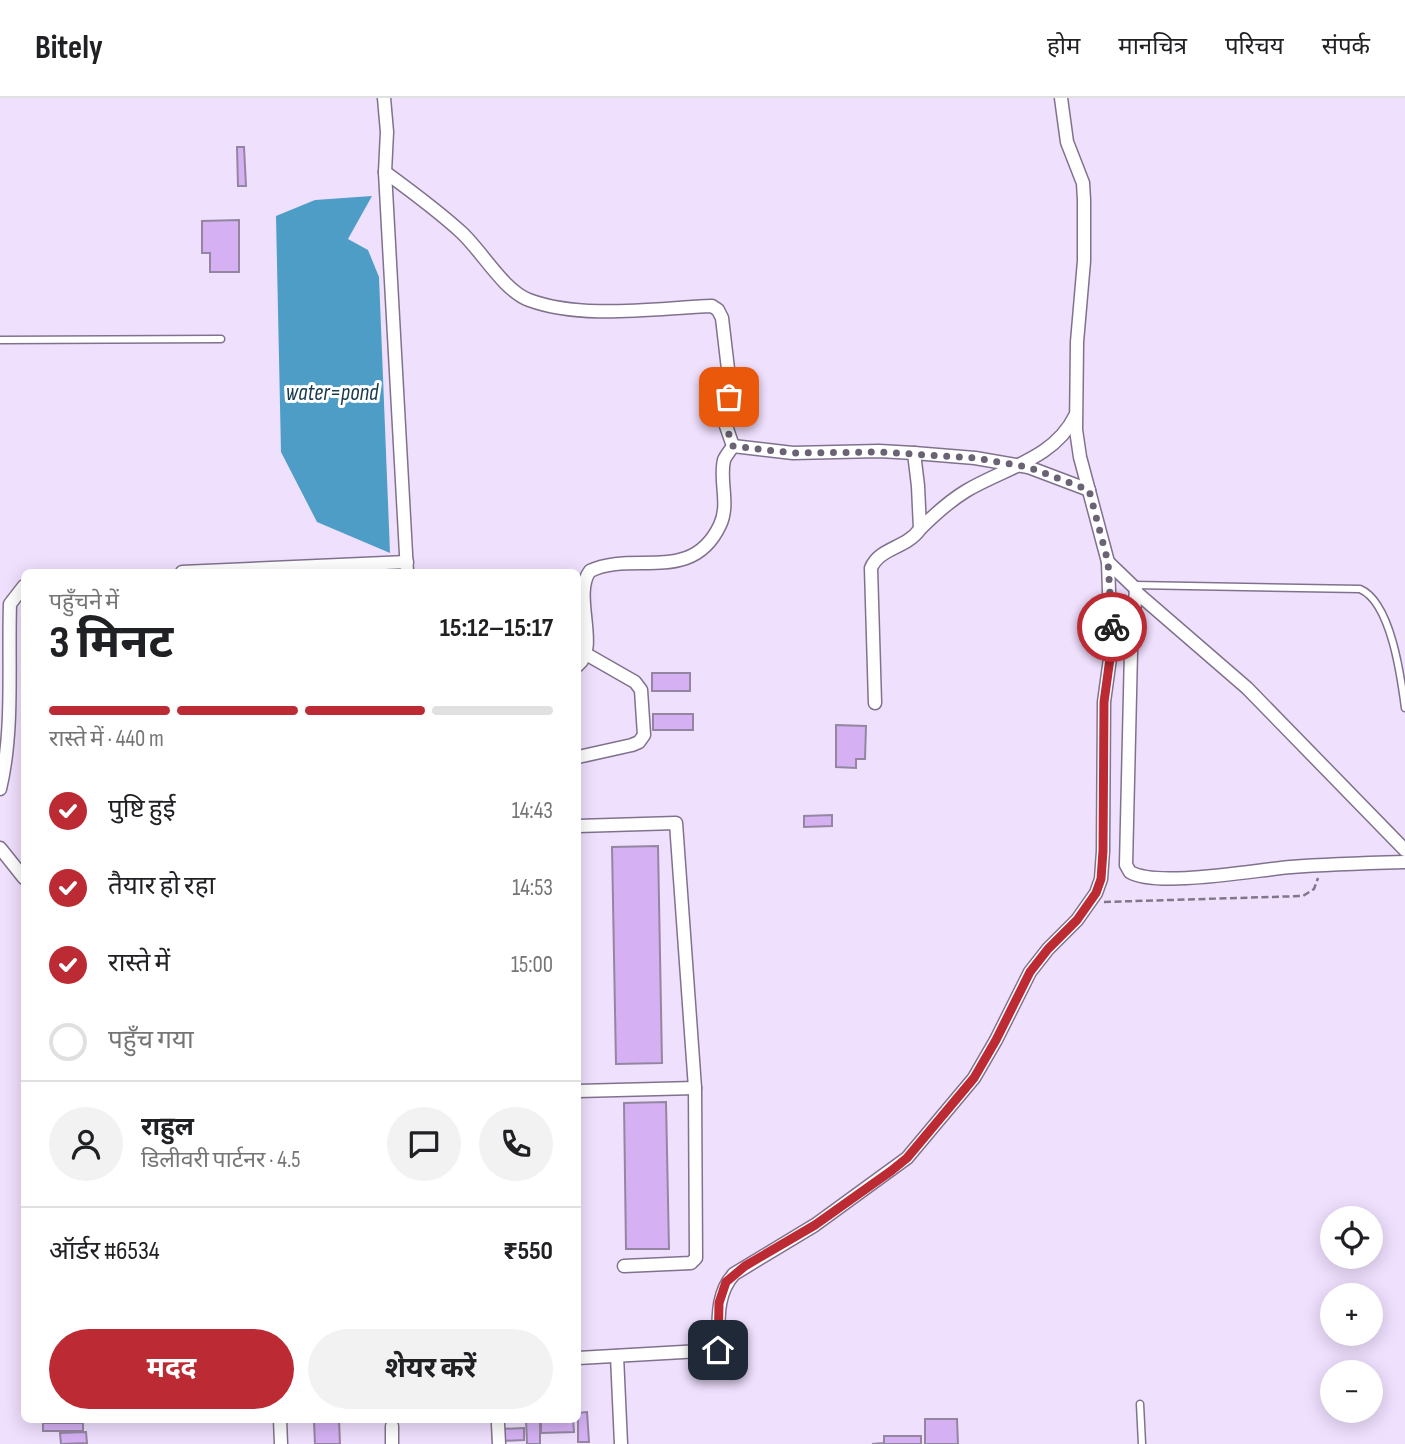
<!DOCTYPE html>
<html lang="hi">
<meta charset="utf-8">
<style>
:root{--surface:#fff;--page:#f2f2f2;--text:#202124;--muted:#757577;--line:#e0e0e0;--accent:#bc2b34}
body{margin:0;font-family:"Sofia Sans Condensed","Noto Sans Devanagari",sans-serif;background:var(--page);color:var(--text);height:100vh;display:flex;flex-direction:column;font-size:26px;white-space:nowrap}
*{box-sizing:border-box;margin:0}
p{font-size:23px;color:var(--muted)}
.icon{flex:none;width:38px;height:38px;fill:none;stroke:currentColor;stroke-width:2;stroke-linecap:round;stroke-linejoin:round}
.map{position:relative;flex:1;overflow:hidden}
.sheet{position:absolute;left:21px;top:471px;width:560px;height:854px;display:flex;flex-direction:column;background:var(--surface);border-radius:10px;box-shadow:0 4px 18px #0003}
.sheet>*{flex:none}
.tools{position:absolute;left:1320px;top:1108px;display:grid;gap:14px}
.tools a{display:grid;place-items:center;width:63px;height:63px;border-radius:50%;background:var(--surface);box-shadow:0 4px 18px #0003;font-size:35px}
.pin{position:absolute;display:grid;place-items:center;width:60px;height:60px;color:#fff;margin:-30px;border-radius:14px;box-shadow:0 4px 10px #0006}
.courier{position:absolute;display:grid;place-items:center;width:70px;height:70px;margin:-35px;border:5px solid #bc2b34;border-radius:50%;background:#fff;color:#222;box-shadow:0 2px 9px #0007}
.summary em{font-style:normal;font-weight:700}
.summary div{display:flex;flex-direction:column-reverse}
.summary{display:flex;align-items:center;justify-content:space-between;height:119px;padding:0 28px}
h1{font-size:46px;font-weight:700;line-height:52px}
.bar{display:grid;grid-template-columns:repeat(4,1fr);gap:10px 7px;align-content:center;height:84px;padding:0 28px}
.bar i{height:9px;border-radius:5px;background:var(--line)}
.bar .on{background:var(--accent)}
.bar p{grid-column:span 4}
.line{display:flex;align-items:center;gap:18px;padding:0 28px;border-top:2px solid var(--line)}
.line div{flex:1}
.round{display:grid;place-items:center;flex:none;width:74px;height:74px;border-radius:37px;background:var(--page)}
ol{padding:0 28px;list-style:none}
li{display:flex;align-items:center;gap:21px;height:77px}
li p{margin-inline-start:auto}
li .icon{padding:7px;border-radius:50%;background:var(--accent);color:#fff;stroke-width:4}
li:last-child{color:var(--muted)}
li i{width:38px;height:38px;border:4px solid var(--line);border-radius:50%}
.primary-button{display:flex;gap:14px;margin-top:auto;padding:14px 28px}
.primary-button a{flex:1;height:80px;border-radius:42px;background:var(--accent);color:#fff;font-size:28px;font-weight:700;line-height:80px;text-align:center}
.primary-button a+a{background:var(--page);color:var(--text)}
header{display:flex;align-items:center;gap:42px;box-sizing:border-box;height:98px;padding:0 35px;background:var(--surface);border-bottom:2px solid var(--line)}
header strong{font-size:33px}
nav{display:flex;gap:38px;margin-inline-start:auto;font-size:24px}
.map>svg:first-child{display:block}
</style>
<header>
<strong>Bitely</strong>
<nav><a>होम</a><a>मानचित्र</a><a>परिचय</a><a>संपर्क</a></nav>
</header>
<div class="map">
<svg width="1405" height="1346" viewBox="0 0 1405 1346">
<rect width="100%" height="100%" fill="#efe0fe"/>
<path fill="#4e9dc7" d="M372 98 348 141 368 152 379 179 390 455 317 424 281 354 276 118 315 102Z"/>
<g fill="#d5b1f4" stroke="#9486a1" stroke-width="2">
<path d="M237 49H244L246 88H238Z"/>
<path d="M239 122V174H210V155H202V123Z"/>
<rect x="652" y="575" width="38" height="18"/>
<rect x="653" y="616" width="40" height="16"/>
<path d="M836 627 866 628 865 661H856V670L836 669Z"/>
<path d="M832 717V728L804 729V718Z"/>
<path d="M658 748 662 965 616 966 612 749Z"/>
<path d="M666 1004 669 1151H626L624 1005Z"/>
<path d="M587 1314 589 1344H578V1315Z"/>
<path d="M526 1321H540V1346H527Z"/>
<path d="M541 1321H573L574 1334 541 1335Z"/>
<path d="M925 1321H957L958 1346H925Z"/>
<path d="M339 1322 340 1346H315L314 1323Z"/>
<rect x="43" y="1325" width="40" height="8"/>
<path d="M524 1330V1342L501 1343V1331Z"/>
<path d="M86 1334 87 1345 61 1346 60 1335Z"/>
<path d="M884 1338H921V1346H872L884 1345Z"/>
</g>
<g fill="none" stroke-linecap="round" stroke-linejoin="round">
<g stroke="#80728d" stroke-width="9">
<g id="lane">
<path d="M0 242 221 241"/>
<path d="M1134 487 1360 491C1391 504 1401 579 1405 610"/>
<path d="M1140 1306 1142 1346"/>
</g>
</g>
<g stroke="#80728d" stroke-width="15">
<g id="street">
<path d="M384 0 387 34 385 74 407 474"/>
<path d="M1061 0 1067 44 1083 85 1084 102V163L1077 244 1076 332 1080 359 1108 464 1136 491 1131 553 1126 767 1130 774C1157 790 1255 772 1291 769 1329 766 1367 765 1405 764"/>
<path d="M385 74C411 93 437 112 461 134 482 153 503 192 529 202 583 222 656 210 712 208L718 212 722 220 730 288 726 328 733 348C730 353 726 357 724 362 719 383 730 406 720 427 692 487 633 452 590 473 572 496 600 550 578 567"/>
<path d="M733 348 793 355 879 353 914 355 918 388 920 431C906 451 880 449 871 470L875 605"/>
<path d="M914 355 975 360 1028 369 1089 392"/>
<path d="M920 431C934 417 948 404 966 393 1004 370 1054 361 1075 318"/>
<path d="M182 474 407 464"/>
<path d="M1136 494 1247 590 1405 752"/>
<path d="M578 659 632 647 639 644 644 637 641 592 635 584 586 556"/>
<path d="M0 691C14 633 8 566 10 506L24 488"/>
<path d="M578 728 676 725 695 990 696 1160 691 1165 624 1168"/>
<path d="M0 750 24 780"/>
<path d="M578 993 695 990"/>
<path d="M617 1258 621 1346"/>
<path d="M578 1260 718 1252C719 1226 715 1196 734 1176L815 1127 907 1060 974 980 996 942 1030 874 1048 851 1077 822 1096 795 1101 781 1103 753 1104 604 1111 553 1108 464"/>
<path d="M280 1321 281 1346"/>
<path d="M498 1326 499 1346"/>
<path d="M392 1328V1346"/>
</g>
</g>
<path stroke="#81778a" stroke-width="2.5" stroke-dasharray="7 3.5" stroke-linecap="butt" d="M1104 804 1303 798 1314 791 1318 780"/>
<use href="#lane" stroke="#fff" stroke-width="6"/>
<use href="#street" stroke="#fff" stroke-width="12"/>
</g>
<g fill="none" stroke-linecap="round" stroke-linejoin="round">
<path stroke="#6b6274" stroke-width="7" stroke-dasharray="0 12.6" d="M729 299 726 328 733 348 793 355 879 354 975 360 1028 369 1089 392 1108 464 1112 529"/>
<path stroke="#bc2b34" stroke-width="9" d="M718 1252 719 1205 726 1184 745 1168 815 1127 891 1073 907 1060 974 980 996 942 1030 874 1048 851 1077 822 1096 795 1101 781 1103 753 1104 604 1111 553 1112 529"/>
</g>
<g text-anchor="middle" dominant-baseline="central" stroke-width="6" stroke-linejoin="round" paint-order="stroke">
<g font-size="23" font-style="italic" fill="#16394c" stroke="#fff">
<text x="332" y="295">water=pond</text>
</g>
</g>
</svg>
<div class="tools">
<a><svg class="icon" aria-label="locate" viewBox="0 0 24 24"><circle cx="12" cy="12" r="6"/><path d="M12 2v4M12 18v4M2 12h4M18 12h4"/></svg></a>
<a>+</a>
<a>−</a>
</div>
<div class="pin" style="left:729px;top:299px;background:#ea580c"><svg class="icon" aria-label="bag" viewBox="0 0 24 24"><path d="M5 8h14l-1 12H6zM9 8a3 3 0 0 1 6 0"/></svg></div>
<div class="pin" style="left:718px;top:1252px;background:#1f2937"><svg class="icon" aria-label="home" viewBox="0 0 24 24"><path d="M3 11l9-7 9 7M6 9v11h12V9"/></svg></div>
<div class="courier" style="left:1112px;top:529px"><svg class="icon" aria-label="bike" viewBox="0 0 24 24"><circle cx="6" cy="16" r="4"/><circle cx="18" cy="16" r="4"/><path d="M6 16l4-8h5l3 8M10 8l3 8H6M13 5h3"/></svg></div>
<section class="sheet">
<div class="summary"><div><h1>3 मिनट</h1><p>पहुँचने में</p></div><em>15:12–15:17</em></div>
<div class="bar"><i class="on"></i><i class="on"></i><i class="on"></i><i></i><p>रास्ते में · 440 m</p></div>
<ol>
<li><svg class="icon" aria-label="check" viewBox="0 0 24 24"><path d="M5 12l5 5 9-10"/></svg>पुष्टि हुई<p>14:43</p></li>
<li><svg class="icon" aria-label="check" viewBox="0 0 24 24"><path d="M5 12l5 5 9-10"/></svg>तैयार हो रहा<p>14:53</p></li>
<li><svg class="icon" aria-label="check" viewBox="0 0 24 24"><path d="M5 12l5 5 9-10"/></svg>रास्ते में<p>15:00</p></li>
<li><i></i>पहुँच गया</li>
</ol>
<div class="line" style="height:126px"><a class="round"><svg class="icon" aria-label="person" viewBox="0 0 24 24"><circle cx="12" cy="8" r="4"/><path d="M4 21q1-7 8-7t8 7"/></svg></a><div><b>राहुल</b><p>डिलीवरी पार्टनर · 4.5</p></div><a class="round"><svg class="icon" aria-label="chat" viewBox="0 0 24 24"><path d="M4 5h16v11H9l-5 4z"/></svg></a><a class="round"><svg class="icon" aria-label="phone" viewBox="0 0 24 24"><path d="M5 4h4l2 5-3 2q2 4 5 5l2-3 5 2v4C11 20 4 13 5 4z"/></svg></a></div>
<div class="line" style="height:91px"><div>ऑर्डर #6534</div><b>₹550</b></div>
<div class="primary-button"><a>मदद</a><a>शेयर करें</a></div>
</section>
</div>
